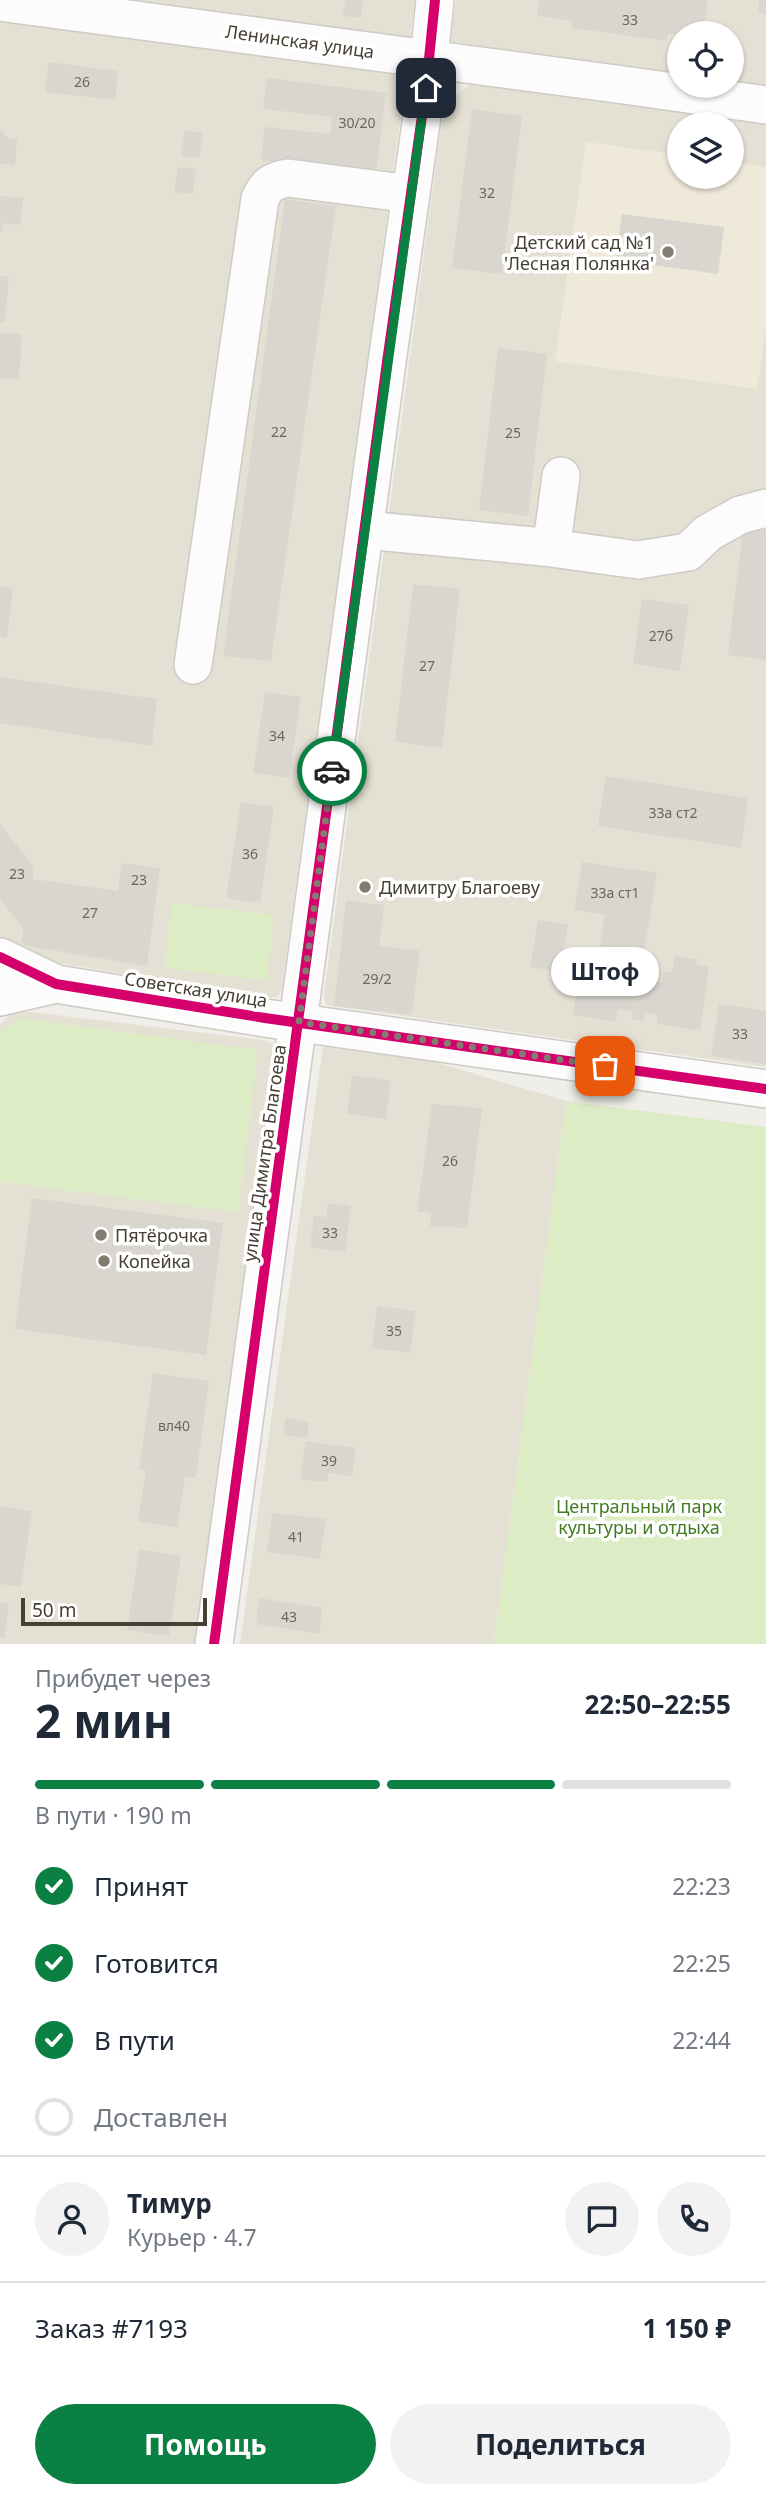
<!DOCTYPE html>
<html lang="ru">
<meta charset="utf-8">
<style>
:root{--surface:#fff;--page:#f2f2f3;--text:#1f2937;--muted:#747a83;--line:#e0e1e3;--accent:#0b8043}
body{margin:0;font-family:"Noto Sans",sans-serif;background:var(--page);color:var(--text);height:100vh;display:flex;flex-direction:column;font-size:26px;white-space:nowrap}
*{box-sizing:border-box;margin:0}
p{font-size:23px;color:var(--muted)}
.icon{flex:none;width:38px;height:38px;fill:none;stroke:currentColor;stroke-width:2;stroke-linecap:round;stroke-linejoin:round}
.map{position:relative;height:1644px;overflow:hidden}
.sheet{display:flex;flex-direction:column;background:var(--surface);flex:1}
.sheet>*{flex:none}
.controls{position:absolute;left:667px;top:21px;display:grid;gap:14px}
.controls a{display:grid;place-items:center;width:77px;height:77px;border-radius:50%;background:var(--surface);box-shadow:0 2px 5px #0004;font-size:35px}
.scale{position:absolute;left:21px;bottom:18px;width:186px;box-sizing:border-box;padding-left:7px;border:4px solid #463f33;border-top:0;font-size:19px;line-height:24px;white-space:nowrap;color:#463f33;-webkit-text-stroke:5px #fff;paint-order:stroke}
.pin{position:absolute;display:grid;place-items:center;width:60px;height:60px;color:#fff;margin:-30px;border-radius:14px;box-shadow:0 4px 10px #0006}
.courier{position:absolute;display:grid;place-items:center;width:70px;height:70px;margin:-35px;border:5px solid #0b8043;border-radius:50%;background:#fff;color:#222;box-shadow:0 2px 9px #0007}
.bubble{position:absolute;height:49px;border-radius:24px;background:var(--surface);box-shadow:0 2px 5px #0004;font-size:23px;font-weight:700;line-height:49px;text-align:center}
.head em{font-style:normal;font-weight:700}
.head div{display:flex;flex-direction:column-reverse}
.head{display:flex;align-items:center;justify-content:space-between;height:119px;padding:0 35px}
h1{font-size:46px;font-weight:700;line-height:52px}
.bar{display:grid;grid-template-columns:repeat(4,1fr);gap:10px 7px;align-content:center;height:84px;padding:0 35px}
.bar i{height:9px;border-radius:5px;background:var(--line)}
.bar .on{background:var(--accent)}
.bar p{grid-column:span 4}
.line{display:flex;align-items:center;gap:18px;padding:0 35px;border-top:2px solid var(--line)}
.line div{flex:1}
.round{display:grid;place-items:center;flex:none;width:74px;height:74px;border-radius:37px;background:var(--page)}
ol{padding:0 35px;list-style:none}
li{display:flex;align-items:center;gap:21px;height:77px}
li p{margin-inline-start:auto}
li .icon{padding:7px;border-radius:50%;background:var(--accent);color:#fff;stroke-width:4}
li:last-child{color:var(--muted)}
li i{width:38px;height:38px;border:4px solid var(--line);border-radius:50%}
.cta{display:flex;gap:14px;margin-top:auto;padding:14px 35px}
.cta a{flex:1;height:80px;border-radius:42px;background:var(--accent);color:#fff;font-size:28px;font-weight:700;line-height:80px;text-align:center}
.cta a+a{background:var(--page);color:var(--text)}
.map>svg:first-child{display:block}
</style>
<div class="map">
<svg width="766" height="1644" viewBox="0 0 766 1644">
<rect width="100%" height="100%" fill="#f0eee8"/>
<g fill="#e5e0d4" fill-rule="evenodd">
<path d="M127 0H415L410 37Z"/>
<path d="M456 0H766V87L732 83V33H679V76L614 69 450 41Z"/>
<path d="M0 19 406 76 282 988 278 996 268 998 22 957 0 936Z"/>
<path d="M494 81 766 124V1067L326 1005 324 994 441 127 452 98 472 83ZM679 124H732V177H679Z"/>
<path d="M13 1012H31L262 1040 273 1044V1057L195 1644H0V1024Z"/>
<path d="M323 1047 421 1058 566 1101 494 1644H240Z"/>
</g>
<path fill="#efe9d9" d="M586 142 679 155V177H732V162L766 167V328L757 389 555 361Z"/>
<g fill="#dcecc5">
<path d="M172 903 274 915 267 980 165 968Z"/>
<path d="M19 1018 258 1050 238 1212 0 1182V1033Z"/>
<path d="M566 1101 766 1127V1644H494Z"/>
</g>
<g fill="#d9d6d0">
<path d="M345 0H363L361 18 343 16Z"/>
<path d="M539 0H708L703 33 668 34 667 41 572 28 573 21 537 16Z"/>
<path d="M759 0H766V14L758 13Z"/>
<path d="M49 62 118 71 115 100 45 92Z"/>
<path d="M267 78 386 93 376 174 261 160 265 127 330 134 332 117 263 109Z"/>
<path d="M472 109 522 116 502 274 452 268Z"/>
<path d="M0 129 9 139H17L15 165 0 164Z"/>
<path d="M185 130 203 133 199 158 181 156Z"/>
<path d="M178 167 196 169 193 194 174 192Z"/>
<path d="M0 196 23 198 20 225 3 223V231H0Z"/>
<path d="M285 199 336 206 271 661 223 656Z"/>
<path d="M622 214 724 227 718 274 616 260Z"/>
<path d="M0 276 9 277 5 322H0Z"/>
<path d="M0 333 22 334 19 380 0 378Z"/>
<path d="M498 348 547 354 528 516 479 510Z"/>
<path d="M743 527 766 530V660L728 655Z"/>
<path d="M413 584 460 589 442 748 395 742Z"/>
<path d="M0 587 13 588 7 638 0 637Z"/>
<path d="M642 599 689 605 680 671 633 664Z"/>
<path d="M0 677 157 699 152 746 0 723Z"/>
<path d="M265 692 301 697 289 778 253 773Z"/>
<path d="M606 776 748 798 741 848 598 826Z"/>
<path d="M241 802 274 807 260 903 226 898Z"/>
<path d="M0 824 34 867 33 879 118 891 121 863 160 868 147 966 22 945 23 928 0 899Z"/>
<path d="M582 862 657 873 643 959 599 952 605 915 574 910Z"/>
<path d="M346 901 384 905 379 946 420 951 412 1015 334 1006Z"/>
<path d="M538 920 568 924 560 972 530 967Z"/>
<path d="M675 956 697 959 696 965 709 967 700 1031 657 1024 658 1015 645 1013 644 1021 632 1019 633 1011 618 1009 616 1022 573 1015 580 968 621 974 623 960 642 963 639 979 662 982 664 971 672 972Z"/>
<path d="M719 1004 766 1011V1064L711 1056Z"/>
<path d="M352 1075 391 1081 386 1119 347 1114Z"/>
<path d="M432 1104 482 1108 467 1228 430 1226 431 1213 417 1212Z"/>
<path d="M32 1198 223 1223 206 1355 15 1329Z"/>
<path d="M328 1203 351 1206 345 1252 310 1247 314 1216 326 1217Z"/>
<path d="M377 1306 416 1311 410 1353 372 1348Z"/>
<path d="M153 1373 209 1381 196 1478 185 1477 177 1528 138 1521 146 1470H139Z"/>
<path d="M285 1418 309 1422 307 1438 284 1435Z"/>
<path d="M306 1441 356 1448 352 1476 328 1473 327 1482 300 1479Z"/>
<path d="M0 1506 32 1511 21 1587 0 1584Z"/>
<path d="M272 1513 326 1519 320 1559 267 1552Z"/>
<path d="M139 1549 181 1556 169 1636 127 1630Z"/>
<path d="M259 1598 322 1608 319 1634 256 1624Z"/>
<path d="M0 1602 9 1603 5 1638 0 1637Z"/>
</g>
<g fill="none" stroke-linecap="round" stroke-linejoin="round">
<g stroke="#cecbc5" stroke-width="40">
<g id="minor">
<path d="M0 2C256 34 511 69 766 105"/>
<path d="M365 530 544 547 638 560 688 552 708 533 740 515 766 508"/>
<path d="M544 547 553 536 561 476"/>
<path d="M193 665 260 199C266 185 272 181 288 178L411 194"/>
<path d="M0 957 56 984 265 1018 766 1089"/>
<path d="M0 997 56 984"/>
<path d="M214 1644 387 362 426 88 435 0"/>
</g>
</g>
<use href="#minor" stroke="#fdfcfc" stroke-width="37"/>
<g stroke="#fff" stroke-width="15">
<g id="cycleway">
<path d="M0 957 56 984 265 1018 766 1089"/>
<path d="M214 1644 387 362 426 88 435 0"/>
</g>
</g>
<use href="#cycleway" stroke="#d6006c" stroke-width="10"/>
</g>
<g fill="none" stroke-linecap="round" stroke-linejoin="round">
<path stroke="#827c72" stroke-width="7" stroke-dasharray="0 12.6" d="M332 771 299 1022 605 1066"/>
<path stroke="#0b8043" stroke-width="9" d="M332 771 426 88"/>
</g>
<g fill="#827c72" stroke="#fff" stroke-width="2.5">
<circle cx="668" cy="252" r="7"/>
<circle cx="365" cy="887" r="7"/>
<circle cx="101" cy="1235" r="7"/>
<circle cx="104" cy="1261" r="7"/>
</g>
<g text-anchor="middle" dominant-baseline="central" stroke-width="7" stroke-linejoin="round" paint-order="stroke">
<g font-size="14" fill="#6c665b">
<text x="630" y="19">33</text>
<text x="82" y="81">26</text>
<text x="357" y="122">30/20</text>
<text x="487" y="192">32</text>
<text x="279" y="431">22</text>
<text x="513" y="432">25</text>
<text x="661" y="635">27б</text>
<text x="427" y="665">27</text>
<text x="277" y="735">34</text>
<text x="673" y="812">33а ст2</text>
<text x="250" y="853">36</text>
<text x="17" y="873">23</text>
<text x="139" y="879">23</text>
<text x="615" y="892">33а ст1</text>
<text x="90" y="912">27</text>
<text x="377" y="978">29/2</text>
<text x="740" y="1033">33</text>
<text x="450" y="1160">26</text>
<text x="330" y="1232">33</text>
<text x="394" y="1330">35</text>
<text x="174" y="1425">вл40</text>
<text x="329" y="1460">39</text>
<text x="296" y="1536">41</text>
<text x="289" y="1616">43</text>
</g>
<g font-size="18" fill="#463f33" stroke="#fff">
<text transform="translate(300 41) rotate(8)">Ленинская улица</text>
<text transform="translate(196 989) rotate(9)">Советская улица</text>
<text transform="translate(264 1153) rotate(-82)">улица Димитра Благоева</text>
</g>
<g font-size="18" fill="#463f33" stroke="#fff" text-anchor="start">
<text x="654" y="242" text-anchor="end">Детский сад №1<tspan x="654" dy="21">'Лесная Полянка'</tspan></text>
<text x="379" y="887">Димитру Благоеву</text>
<text x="115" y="1235">Пятёрочка</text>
<text x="118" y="1261">Копейка</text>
</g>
<g font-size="18" fill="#427b22" stroke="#fff">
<text x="639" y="1506">Центральный парк<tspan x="639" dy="21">культуры и отдыха</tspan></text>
</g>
</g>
</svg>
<div class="controls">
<a><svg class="icon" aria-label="locate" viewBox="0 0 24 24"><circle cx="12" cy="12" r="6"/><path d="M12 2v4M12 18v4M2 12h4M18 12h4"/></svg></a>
<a><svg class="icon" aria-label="layers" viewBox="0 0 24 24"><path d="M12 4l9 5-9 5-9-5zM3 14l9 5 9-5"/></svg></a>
</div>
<div class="scale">50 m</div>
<div class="pin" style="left:605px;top:1066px;background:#ea580c"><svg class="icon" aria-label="bag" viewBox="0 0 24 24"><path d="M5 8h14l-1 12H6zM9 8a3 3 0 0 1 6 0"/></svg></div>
<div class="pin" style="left:426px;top:88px;background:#1f2937"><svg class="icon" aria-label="home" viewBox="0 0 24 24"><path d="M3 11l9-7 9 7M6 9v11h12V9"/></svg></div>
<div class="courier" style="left:332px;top:771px"><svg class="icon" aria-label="car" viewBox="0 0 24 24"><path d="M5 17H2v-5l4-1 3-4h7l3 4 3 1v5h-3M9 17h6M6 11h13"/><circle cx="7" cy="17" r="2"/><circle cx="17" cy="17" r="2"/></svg></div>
<div class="bubble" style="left:551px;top:947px;width:108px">Штоф</div>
</div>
<section class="sheet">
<div class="head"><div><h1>2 мин</h1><p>Прибудет через</p></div><em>22:50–22:55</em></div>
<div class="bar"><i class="on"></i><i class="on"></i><i class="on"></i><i></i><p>В пути · 190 m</p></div>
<ol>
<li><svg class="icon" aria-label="check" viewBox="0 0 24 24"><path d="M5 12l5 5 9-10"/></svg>Принят<p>22:23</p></li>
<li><svg class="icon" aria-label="check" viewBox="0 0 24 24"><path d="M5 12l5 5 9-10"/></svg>Готовится<p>22:25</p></li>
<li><svg class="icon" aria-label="check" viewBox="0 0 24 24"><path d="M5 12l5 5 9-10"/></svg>В пути<p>22:44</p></li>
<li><i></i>Доставлен</li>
</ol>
<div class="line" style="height:126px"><a class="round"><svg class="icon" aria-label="person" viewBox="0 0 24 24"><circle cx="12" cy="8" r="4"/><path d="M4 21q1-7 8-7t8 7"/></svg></a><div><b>Тимур</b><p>Курьер · 4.7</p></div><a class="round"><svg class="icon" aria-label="chat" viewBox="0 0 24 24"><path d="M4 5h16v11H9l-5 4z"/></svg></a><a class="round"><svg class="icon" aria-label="phone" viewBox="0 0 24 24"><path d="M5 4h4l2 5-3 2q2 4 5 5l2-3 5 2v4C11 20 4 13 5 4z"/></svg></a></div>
<div class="line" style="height:91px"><div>Заказ #7193</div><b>1 150 ₽</b></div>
<div class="cta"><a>Помощь</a><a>Поделиться</a></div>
</section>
